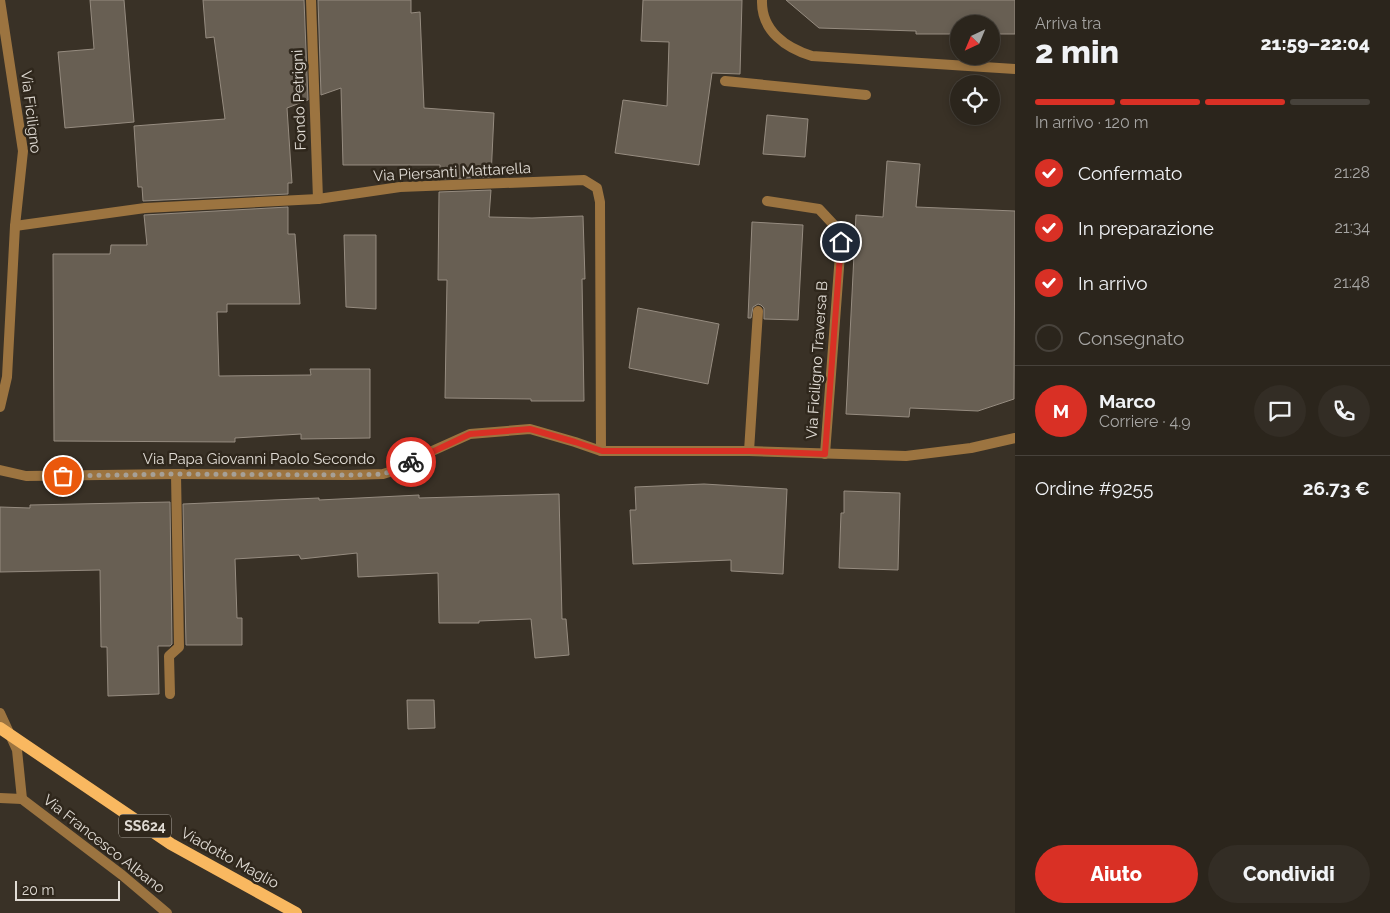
<!DOCTYPE html>
<html lang="it">
<meta charset="utf-8">
<style>
:root{--surface:#2b251c;--page:#332d25;--text:#f1f3f6;--muted:#a6a5a3;--line:#47423b;--accent:#d93025}
body{margin:0;font-family:Raleway,sans-serif;background:var(--page);color:var(--text);height:100vh;display:flex;flex-direction:column;font-size:19px;white-space:nowrap}
*{box-sizing:border-box;margin:0}
p{font-size:16px;color:var(--muted)}
.icon{flex:none;width:28px;height:28px;fill:none;stroke:currentColor;stroke-width:2;stroke-linecap:round;stroke-linejoin:round}
.map{position:relative;flex:1;overflow:hidden}
.sheet{display:flex;flex-direction:column;background:var(--surface);width:375px}
.sheet>*{flex:none}
.needle{width:32px;rotate:224deg}
.fabs{position:absolute;left:950px;top:15px;display:grid;gap:10px}
.fabs a{display:grid;place-items:center;width:50px;height:50px;border-radius:50%;background:var(--surface);box-shadow:0 2px 8px #0003,0 0 0 1px var(--line);font-size:25px}
.scale{position:absolute;left:15px;bottom:12px;width:105px;box-sizing:border-box;padding-left:5px;border:2px solid #e0dbd4;border-top:0;font-size:14px;line-height:18px;white-space:nowrap;color:#e0dbd4;-webkit-text-stroke:4px #2f271c;paint-order:stroke}
.pin{position:absolute;display:grid;place-items:center;width:42px;height:42px;color:#fff;margin:-21px;border:2px solid #fff;border-radius:50%;box-shadow:0 1px 5px #0007}
.courier{position:absolute;display:grid;place-items:center;width:50px;height:50px;margin:-25px;border:4px solid #d93025;border-radius:50%;background:#fff;color:#222;box-shadow:0 1px 6px #0007}
.summary em{font-style:normal;font-weight:800}
.summary div{display:flex;flex-direction:column-reverse}
.summary{display:flex;align-items:center;justify-content:space-between;height:85px;padding:0 20px}
h1{font-size:32px;font-weight:800;line-height:38px}
.bar{display:grid;grid-template-columns:repeat(4,1fr);gap:8px 5px;align-content:center;height:60px;padding:0 20px}
.bar i{height:6px;border-radius:4px;background:var(--line)}
.bar .selected{background:var(--accent)}
.bar p{grid-column:span 4}
.line{display:flex;align-items:center;gap:12px;padding:0 20px;border-top:1px solid var(--line)}
.line div{flex:1}
.round{display:grid;place-items:center;flex:none;width:52px;height:52px;border-radius:26px;background:var(--page)}
ol{padding:0 20px;list-style:none}
li{display:flex;align-items:center;gap:15px;height:55px}
li p{margin-inline-start:auto}
li .icon{padding:5px;border-radius:50%;background:var(--accent);color:#fff;stroke-width:4}
li:last-child{color:var(--muted)}
li i{width:28px;height:28px;border:2px solid var(--line);border-radius:50%}
.primary-button{display:flex;gap:10px;margin-top:auto;padding:10px 20px}
.primary-button a{flex:1;height:58px;border-radius:30px;background:var(--accent);color:#fff;font-size:20px;font-weight:800;line-height:58px;text-align:center}
.primary-button a+a{background:var(--page);color:var(--text)}
main{display:flex;flex:1;min-height:0}
.map>svg:first-child{display:block}
</style>
<main>
<div class="map">
<svg width="1015" height="913" viewBox="0 0 1015 913">
<rect width="100%" height="100%" fill="#393126"/>
<g fill="#685f53" stroke="#968c80">
<path d="M90 0H124L134 122 65 128 58 52 94 49Z"/>
<path d="M203 0H304L308 100 287 108 292 183H288V194L143 201 142 187H138L134 126 225 119 214 37 206 38Z"/>
<path d="M318 0H411V13L420 12 424 108 494 113 491 177 440 179V165H343L341 88 321 95Z"/>
<path d="M643 0H742L740 74 712 73 699 165 615 153 623 100 667 106 669 42 641 41Z"/>
<path d="M786 0H1015V34H991V24H959V34H916V31L819 28Z"/>
<path d="M767 115 808 119 805 157 763 154Z"/>
<path d="M887 161 920 164 916 207 1015 211 1014 399 978 411 910 408 909 417 846 414 856 215 883 217Z"/>
<path d="M491 190 489 217 532 218 583 216 585 279H582L584 401H531V399L445 398 447 280H438L439 192Z"/>
<path d="M288 207V234H295L300 304H227V312H217L219 376 311 375 310 369H370V438L301 439V434L235 438V442L54 441 53 254H110L111 245H147L144 215Z"/>
<path d="M752 222 803 225 798 320 764 319V308L761 305 758 304 753 307 751 318H748Z"/>
<path d="M344 235H376V309L346 307Z"/>
<path d="M638 308 719 324 708 384 629 368Z"/>
<path d="M704 484 787 489 783 574 731 571V560L633 564 630 510H636L635 487Z"/>
<path d="M844 491 900 493 898 570 839 568 841 513H844Z"/>
<path d="M559 494 562 619H566L569 655 535 658 531 619 479 621V623H439L438 573 358 577 357 553 301 559 299 555 235 559 237 618H242V645H186L183 504 319 498V500L419 495V498Z"/>
<path d="M170 502 172 644 170 646H158L159 694 108 696 107 647H101L100 570 0 572V507L30 508V505Z"/>
<path d="M407 700H434L435 728 408 729Z"/>
</g>
<g fill="none" stroke-linecap="round" stroke-linejoin="round">
<g stroke="#9c7440" stroke-width="10">
<path d="M725 81 866 95"/>
<path d="M749 451 758 311"/>
<path d="M170 694 169 656 179 647 176 474"/>
</g>
<g stroke="#9c7440" stroke-width="10">
<path d="M311 0 318 199"/>
<path d="M762 0C761 31 786 48 812 56L1015 69"/>
<path d="M767 201 819 209 833 224 841 241 825 454"/>
<path d="M15 226 145 208 318 199 400 187 584 180 597 188 600 202 601 451"/>
<path d="M0 407 7 377 15 226 23 151 0 0"/>
<path d="M0 470 26 476 176 474 350 475 383 474 399 469 421 456 470 434 530 429 575 442 601 451H749L906 456 971 448 1015 438"/>
<path d="M0 713 17 750 22 799"/>
<path d="M0 798 22 799"/>
<path d="M22 799 122 875 167 913"/>
</g>
<path stroke="#f9b860" stroke-width="12" d="M0 728 171 844 296 913"/>
</g>
<g fill="none" stroke-linecap="round" stroke-linejoin="round">
<path stroke="#a6a097" stroke-width="5" stroke-dasharray="0 9" d="M63 476 176 474 350 475 383 474 399 469 411 462"/>
<path stroke="#d93025" stroke-width="6" d="M411 462 470 434 530 429 575 442 602 451H749L825 454 841 242"/>
</g>
<g text-anchor="middle" dominant-baseline="central" stroke-width="5" stroke-linejoin="round" paint-order="stroke">
<rect fill="#2f271c" stroke="#aba59d" stroke-width="1" x="119" y="814.5" width="52" height="23" rx="4"/>
<g font-size="14" font-weight="bold" fill="#e0dbd4">
<text x="145" y="826">SS624</text>
</g>
<g font-size="15" fill="#e0dbd4" stroke="#2f271c">
<text transform="translate(299 100) rotate(-92)">Fondo Petrigni</text>
<text transform="translate(31 112) rotate(83)">Via Ficiligno</text>
<text transform="translate(452 172) rotate(-3)">Via Piersanti Mattarella</text>
<text transform="translate(817 360) rotate(-86)">Via Ficiligno Traversa B</text>
<text x="259" y="459">Via Papa Giovanni Paolo Secondo</text>
<text transform="translate(104 844) rotate(38)">Via Francesco Albano</text>
<text transform="translate(230 858) rotate(29)">Viadotto Maglio</text>
</g>
</g>
</svg>
<div class="fabs">
<a><svg class="needle" viewBox="-14 -14 28 28"><path d="M0-13l5 13h-10z" fill="#e53935"/><path d="M0 13l5-13h-10z" fill="#a6a5a3"/></svg></a>
<a><svg class="icon" aria-label="locate" viewBox="0 0 24 24"><circle cx="12" cy="12" r="6"/><path d="M12 2v4M12 18v4M2 12h4M18 12h4"/></svg></a>
</div>
<div class="scale">20 m</div>
<div class="pin" style="left:63px;top:476px;background:#ea580c"><svg class="icon" aria-label="bag" viewBox="0 0 24 24"><path d="M5 8h14l-1 12H6zM9 8a3 3 0 0 1 6 0"/></svg></div>
<div class="pin" style="left:841px;top:242px;background:#1f2937"><svg class="icon" aria-label="home" viewBox="0 0 24 24"><path d="M3 11l9-7 9 7M6 9v11h12V9"/></svg></div>
<div class="courier" style="left:411px;top:462px"><svg class="icon" aria-label="bike" viewBox="0 0 24 24"><circle cx="6" cy="16" r="4"/><circle cx="18" cy="16" r="4"/><path d="M6 16l4-8h5l3 8M10 8l3 8H6M13 5h3"/></svg></div>
</div>
<section class="sheet">
<div class="summary"><div><h1>2 min</h1><p>Arriva tra</p></div><em>21:59–22:04</em></div>
<div class="bar"><i class="selected"></i><i class="selected"></i><i class="selected"></i><i></i><p>In arrivo · 120 m</p></div>
<ol>
<li><svg class="icon" aria-label="check" viewBox="0 0 24 24"><path d="M5 12l5 5 9-10"/></svg>Confermato<p>21:28</p></li>
<li><svg class="icon" aria-label="check" viewBox="0 0 24 24"><path d="M5 12l5 5 9-10"/></svg>In preparazione<p>21:34</p></li>
<li><svg class="icon" aria-label="check" viewBox="0 0 24 24"><path d="M5 12l5 5 9-10"/></svg>In arrivo<p>21:48</p></li>
<li><i></i>Consegnato</li>
</ol>
<div class="line" style="height:90px"><b class="round" style="background:var(--accent);color:#fff">M</b><div><b>Marco</b><p>Corriere · 4.9</p></div><a class="round"><svg class="icon" aria-label="chat" viewBox="0 0 24 24"><path d="M4 5h16v11H9l-5 4z"/></svg></a><a class="round"><svg class="icon" aria-label="phone" viewBox="0 0 24 24"><path d="M5 4h4l2 5-3 2q2 4 5 5l2-3 5 2v4C11 20 4 13 5 4z"/></svg></a></div>
<div class="line" style="height:65px"><div>Ordine #9255</div><b>26.73 €</b></div>
<div class="primary-button"><a>Aiuto</a><a>Condividi</a></div>
</section>
</main>
